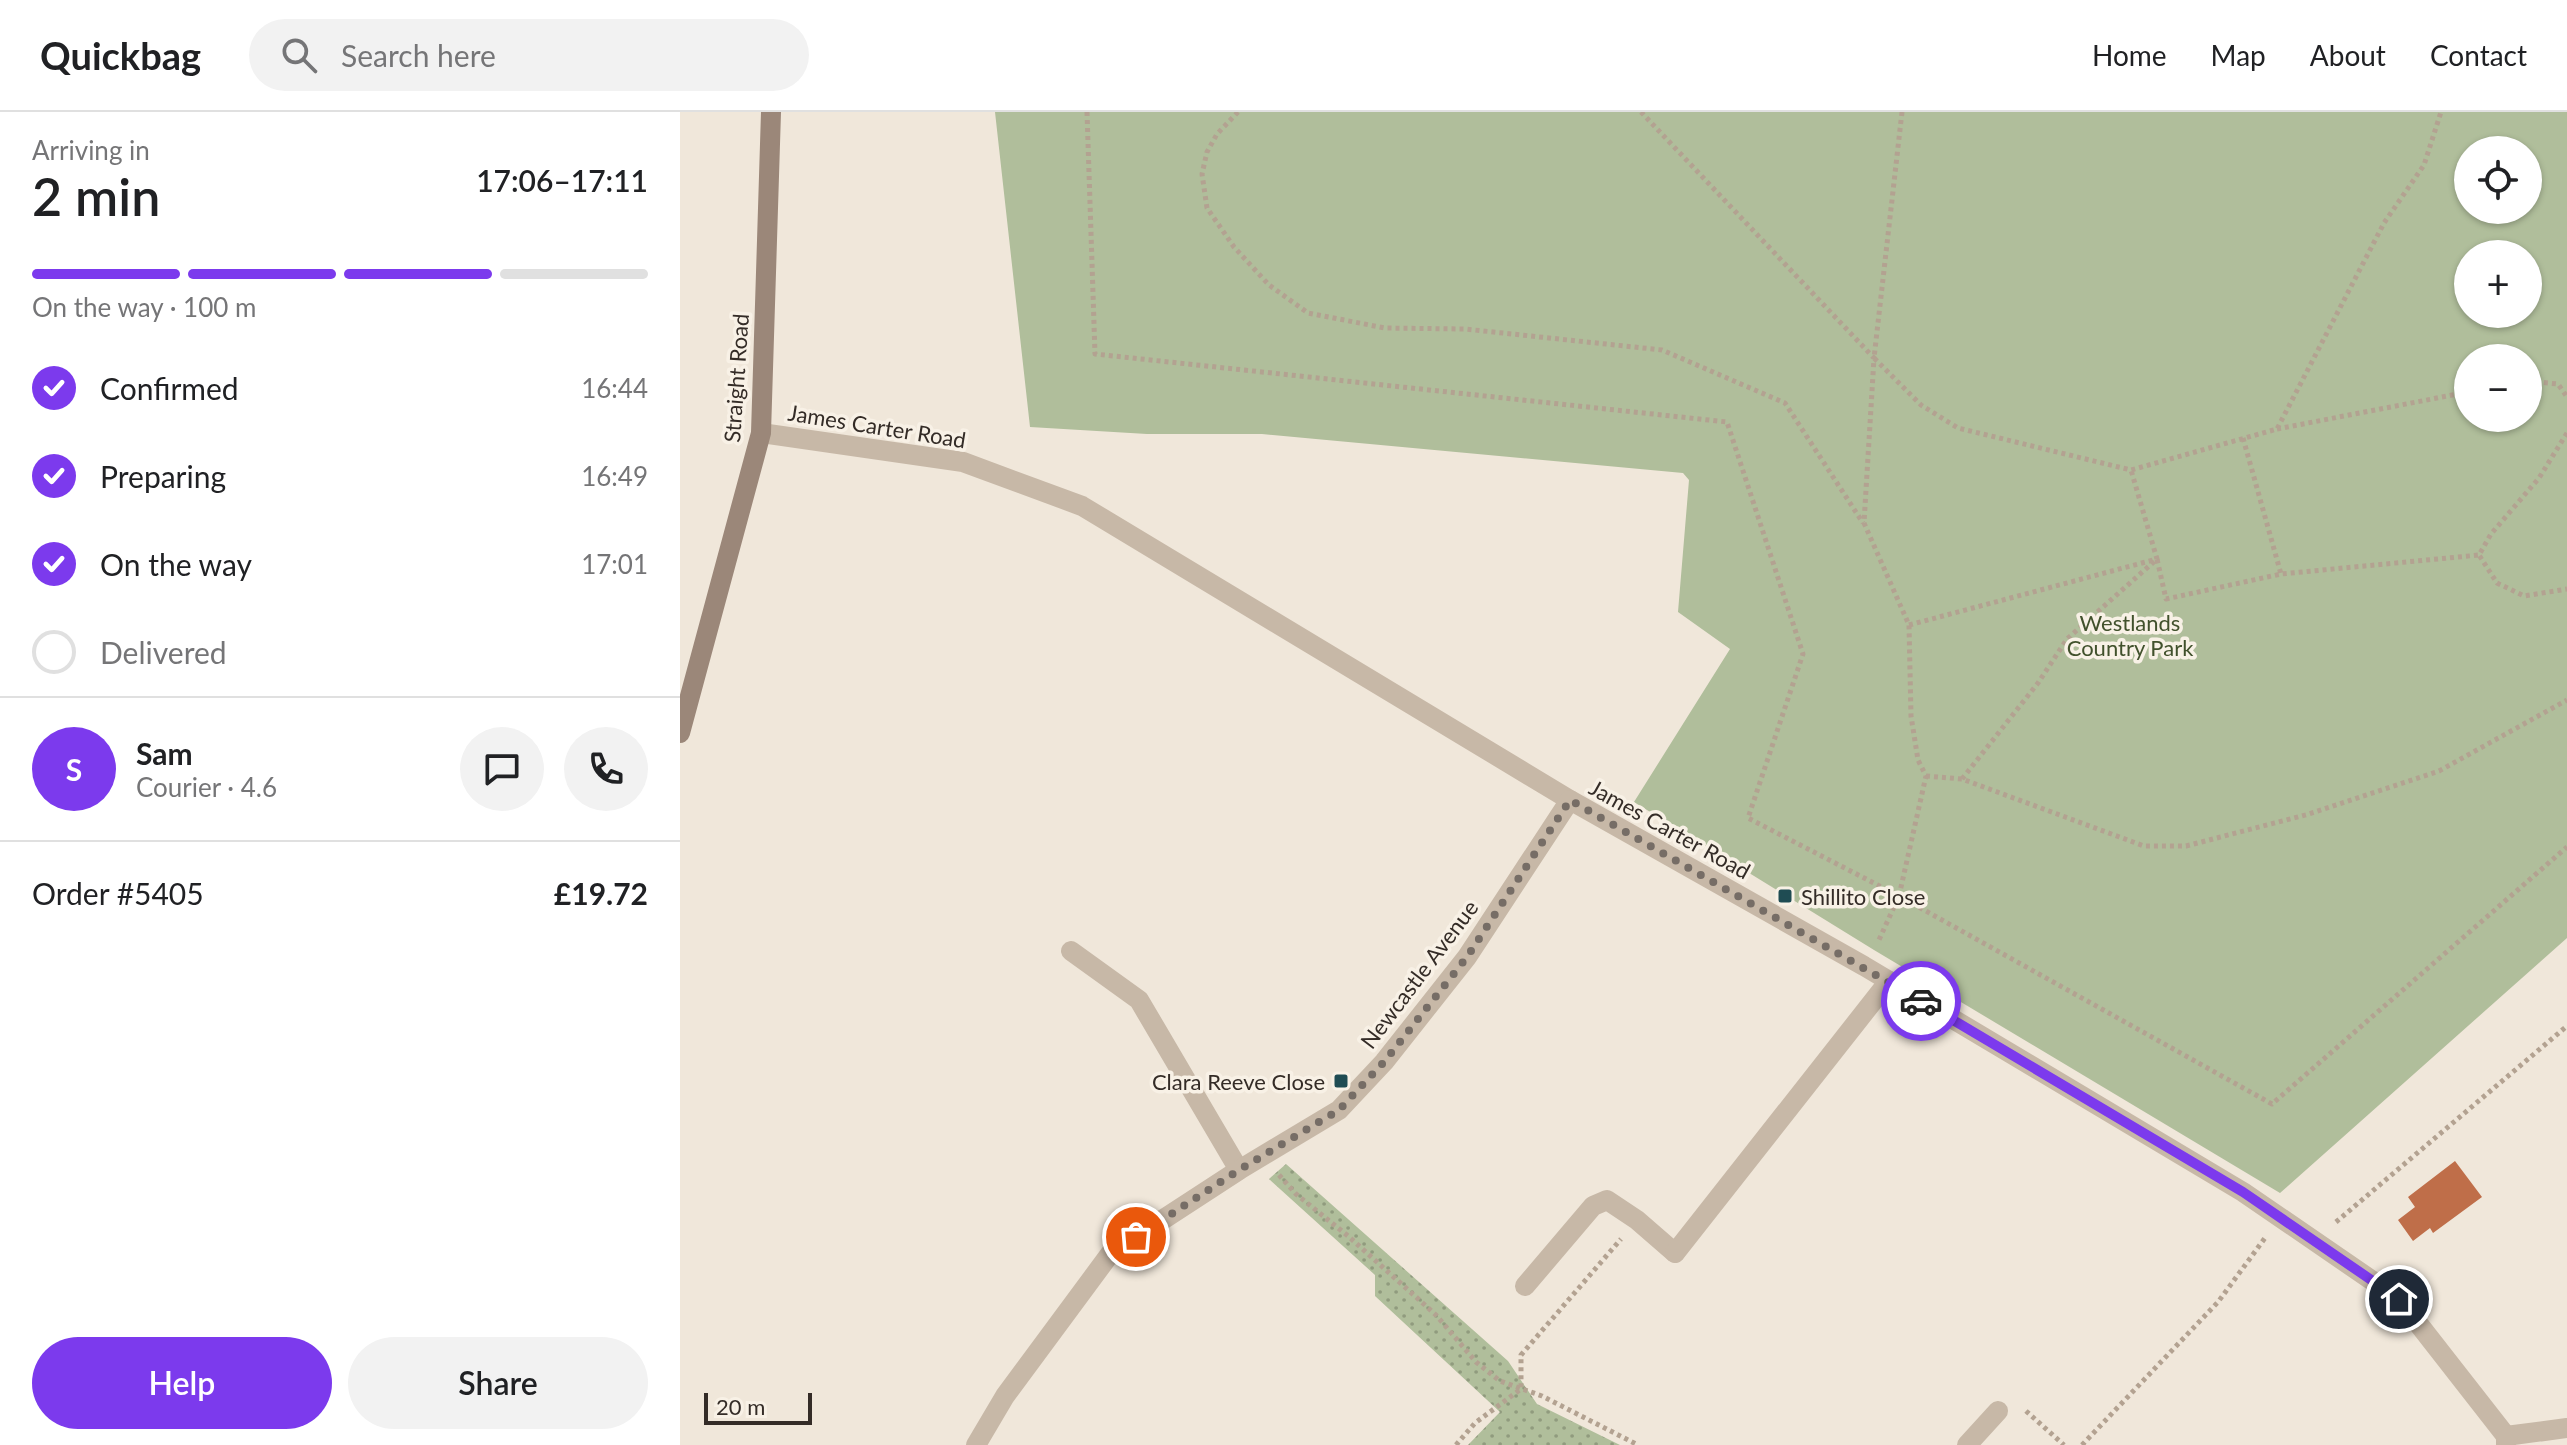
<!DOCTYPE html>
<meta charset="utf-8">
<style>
:root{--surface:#fff;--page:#f2f2f2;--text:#202124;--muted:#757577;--line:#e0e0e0;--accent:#7c3aed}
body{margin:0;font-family:Lato,sans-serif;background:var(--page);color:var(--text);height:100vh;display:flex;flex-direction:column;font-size:30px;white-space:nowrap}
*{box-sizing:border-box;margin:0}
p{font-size:26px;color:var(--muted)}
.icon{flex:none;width:44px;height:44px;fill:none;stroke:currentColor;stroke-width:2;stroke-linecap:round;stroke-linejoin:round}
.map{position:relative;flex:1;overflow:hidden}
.drawer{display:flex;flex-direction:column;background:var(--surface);width:680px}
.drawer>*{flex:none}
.tools{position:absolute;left:1774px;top:24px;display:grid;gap:16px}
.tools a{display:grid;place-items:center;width:88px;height:88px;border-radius:50%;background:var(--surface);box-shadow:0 2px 6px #0004;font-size:40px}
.scale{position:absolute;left:24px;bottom:20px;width:108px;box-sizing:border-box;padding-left:8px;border:4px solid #342c27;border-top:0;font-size:22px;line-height:28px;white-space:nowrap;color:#342c27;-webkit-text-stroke:6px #f8f1e6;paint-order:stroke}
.pin{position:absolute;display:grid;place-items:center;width:68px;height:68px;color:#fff;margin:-34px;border:4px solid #fff;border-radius:50%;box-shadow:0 2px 8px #0007}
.courier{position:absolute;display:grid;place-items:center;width:80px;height:80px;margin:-40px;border:6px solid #7c3aed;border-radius:50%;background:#fff;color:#222;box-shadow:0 2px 10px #0007}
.headline em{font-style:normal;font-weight:600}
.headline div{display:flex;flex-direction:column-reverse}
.headline{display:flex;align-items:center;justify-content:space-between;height:136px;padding:0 32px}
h1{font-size:52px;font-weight:600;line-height:60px}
.bar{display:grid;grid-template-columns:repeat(4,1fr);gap:12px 8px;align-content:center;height:96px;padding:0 32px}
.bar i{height:10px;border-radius:6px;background:var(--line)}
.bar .selected{background:var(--accent)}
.bar p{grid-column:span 4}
.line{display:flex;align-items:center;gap:20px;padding:0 32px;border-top:2px solid var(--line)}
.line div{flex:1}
.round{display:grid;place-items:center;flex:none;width:84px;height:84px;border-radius:42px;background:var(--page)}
ol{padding:0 32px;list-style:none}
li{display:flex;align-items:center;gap:24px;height:88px}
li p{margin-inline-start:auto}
li .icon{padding:8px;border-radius:50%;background:var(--accent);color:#fff;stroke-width:4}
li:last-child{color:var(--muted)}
li i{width:44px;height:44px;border:4px solid var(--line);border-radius:50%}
.primary-button{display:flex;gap:16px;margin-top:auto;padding:16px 32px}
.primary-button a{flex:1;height:92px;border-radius:48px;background:var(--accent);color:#fff;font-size:32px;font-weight:600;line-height:92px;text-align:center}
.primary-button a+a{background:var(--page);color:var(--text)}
header{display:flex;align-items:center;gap:48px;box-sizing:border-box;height:112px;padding:0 40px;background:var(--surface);border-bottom:2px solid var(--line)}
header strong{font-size:38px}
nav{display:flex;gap:44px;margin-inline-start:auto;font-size:28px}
.search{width:560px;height:72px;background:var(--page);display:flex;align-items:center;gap:20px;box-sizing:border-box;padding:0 28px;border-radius:44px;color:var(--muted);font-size:30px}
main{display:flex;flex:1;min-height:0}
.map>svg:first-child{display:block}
</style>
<header>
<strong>Quickbag</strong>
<div class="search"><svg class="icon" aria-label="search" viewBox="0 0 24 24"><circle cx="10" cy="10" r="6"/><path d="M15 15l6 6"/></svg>Search here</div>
<nav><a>Home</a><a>Map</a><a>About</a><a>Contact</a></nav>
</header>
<main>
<section class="drawer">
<div class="headline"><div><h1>2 min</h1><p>Arriving in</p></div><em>17:06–17:11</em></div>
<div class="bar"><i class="selected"></i><i class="selected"></i><i class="selected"></i><i></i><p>On the way · 100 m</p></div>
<ol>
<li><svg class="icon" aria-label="check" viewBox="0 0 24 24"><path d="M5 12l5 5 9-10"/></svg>Confirmed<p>16:44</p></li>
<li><svg class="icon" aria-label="check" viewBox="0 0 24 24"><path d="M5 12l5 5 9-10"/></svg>Preparing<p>16:49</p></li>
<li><svg class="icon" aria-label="check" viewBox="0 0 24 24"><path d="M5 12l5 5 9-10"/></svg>On the way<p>17:01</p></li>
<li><i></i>Delivered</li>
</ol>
<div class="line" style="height:144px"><b class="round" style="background:var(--accent);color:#fff">S</b><div><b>Sam</b><p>Courier · 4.6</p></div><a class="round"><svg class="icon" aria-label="chat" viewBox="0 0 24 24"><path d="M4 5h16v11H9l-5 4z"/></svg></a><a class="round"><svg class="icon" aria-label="phone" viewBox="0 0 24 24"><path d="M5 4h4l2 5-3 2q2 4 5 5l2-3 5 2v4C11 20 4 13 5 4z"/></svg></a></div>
<div class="line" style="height:104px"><div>Order #5405</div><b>£19.72</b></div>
<div class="primary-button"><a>Help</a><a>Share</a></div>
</section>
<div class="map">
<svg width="1887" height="1333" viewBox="0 0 1887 1333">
<defs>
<pattern id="grass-dots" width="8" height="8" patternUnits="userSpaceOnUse" patternTransform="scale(2)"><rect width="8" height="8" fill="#b0be9b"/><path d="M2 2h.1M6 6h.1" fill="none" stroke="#909b7e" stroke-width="1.8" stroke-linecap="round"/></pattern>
</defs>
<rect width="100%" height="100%" fill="#f0e7da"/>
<path fill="url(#grass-dots)" d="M606 1052 828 1249 857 1292 940 1333H788L820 1300 695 1184V1163L589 1067Z"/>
<path fill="#b0be9b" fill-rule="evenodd" d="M315 0H1887V826L1600 1081 1194 838 954 690 1050 537 998 500 1009 368 1003 361 582 322H467L350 315ZM1788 38H1848V98H1788ZM1788 142H1848V202H1788ZM1788 246H1848V306H1788Z"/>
<path fill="#bf6e49" d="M1775 1049 1802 1085 1753 1121 1750 1116 1733 1129 1718 1108 1735 1095 1728 1085Z"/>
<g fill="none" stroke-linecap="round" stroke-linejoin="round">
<g stroke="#b3a291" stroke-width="5" stroke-dasharray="4 4" stroke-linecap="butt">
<path d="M407 0 415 242 1047 310 1123 542 1068 706 1219 784 1592 992 1887 735"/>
<path d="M558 0 537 22 527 40 522 62 527 96 554 135 589 173 628 201 705 216 785 217 982 238 1105 291 1183 411"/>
<path d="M961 0 1194 246 1184 411 1229 513 1231 604 1238 648 1246 664 1219 784 1198 830"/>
<path d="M1222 0 1194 246 1241 293 1278 316 1451 358 1597 317 1704 111 1744 53 1761 0"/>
<path d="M1848 269 1878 272 1887 285"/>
<path d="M1597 317 1788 280"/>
<path d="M1887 321 1859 366 1811 422 1799 443 1817 471 1844 484 1887 477"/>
<path d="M1563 326 1601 462"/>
<path d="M1229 513 1477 447 1451 358"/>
<path d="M1246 664 1282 667 1464 734H1506L1629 702 1759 659 1887 588"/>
<path d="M1282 667 1358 571 1387 527 1477 447 1486 487 1601 462 1799 443"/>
<path d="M599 1063 616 1082 668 1124 756 1203 796 1250 820 1269 862 1284 958 1333"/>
<path d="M1656 1110 1887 914"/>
<path d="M1346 1299 1384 1333"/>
<path d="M776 1333 795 1311 841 1277V1243L941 1127"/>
<path d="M1402 1333 1538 1190 1585 1126"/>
</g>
<path stroke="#c7b8a7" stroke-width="20" d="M845 1174 913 1094 927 1088 957 1108 995 1141"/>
<g stroke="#c7b8a7" stroke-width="20">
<path d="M81 321 283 350 402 394 890 688 1184 854 1563 1080 1719 1187 1826 1324V1333"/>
<path d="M391 839 459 888 559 1058"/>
<path d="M995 1141 1209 869"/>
<path d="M1826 1324 1887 1316"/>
<path d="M296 1333 325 1284 430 1142 559 1058 659 998 704 950 787 845 890 688"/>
<path d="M1287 1333 1318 1299"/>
</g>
<path stroke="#9b8779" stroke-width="20" d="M0 621 81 321 91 0"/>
</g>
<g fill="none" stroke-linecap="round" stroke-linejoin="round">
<path stroke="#766d66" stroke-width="8" stroke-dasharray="0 14.4" d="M456 1125 559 1058 659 998 704 950 787 845 890 688 1241 889"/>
<path stroke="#7c3aed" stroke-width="10" d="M1241 889 1563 1080 1719 1187"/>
</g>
<g fill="#1f4c53" stroke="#f8f1e6" stroke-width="3">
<rect x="1097" y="776" width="16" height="16" rx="4"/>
<rect x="653" y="961" width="16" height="16" rx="4"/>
</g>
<g text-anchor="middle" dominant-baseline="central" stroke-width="7" stroke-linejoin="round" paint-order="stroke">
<g font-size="22" fill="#342c27" stroke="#f8f1e6">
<text transform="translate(56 266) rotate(-86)">Straight Road</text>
<text transform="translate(197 314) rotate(9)">James Carter Road</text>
<text transform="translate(990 717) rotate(29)">James Carter Road</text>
<text transform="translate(739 862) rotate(-53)">Newcastle Avenue</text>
</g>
<g font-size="22" fill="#41512c" stroke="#f8f1e6">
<text x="1450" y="510">Westlands<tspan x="1450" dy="25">Country Park</tspan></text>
</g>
<g font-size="22" fill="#342c27" stroke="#f8f1e6" text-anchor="start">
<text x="1121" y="784">Shillito Close</text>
<text x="645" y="969" text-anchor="end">Clara Reeve Close</text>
</g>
</g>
</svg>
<div class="tools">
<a><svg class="icon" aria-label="locate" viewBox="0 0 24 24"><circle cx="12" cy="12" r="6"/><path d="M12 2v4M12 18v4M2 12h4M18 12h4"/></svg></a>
<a>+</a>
<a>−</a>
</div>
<div class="scale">20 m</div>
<div class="pin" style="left:456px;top:1125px;background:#ea580c"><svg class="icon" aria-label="bag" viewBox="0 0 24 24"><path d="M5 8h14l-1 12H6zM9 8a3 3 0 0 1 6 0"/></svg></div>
<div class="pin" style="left:1719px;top:1187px;background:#1f2937"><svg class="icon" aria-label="home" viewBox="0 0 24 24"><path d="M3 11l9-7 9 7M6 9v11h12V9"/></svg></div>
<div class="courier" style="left:1241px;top:889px"><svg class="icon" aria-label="car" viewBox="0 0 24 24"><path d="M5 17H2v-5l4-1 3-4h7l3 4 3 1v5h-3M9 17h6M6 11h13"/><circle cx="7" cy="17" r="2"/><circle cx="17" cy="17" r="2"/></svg></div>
</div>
</main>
